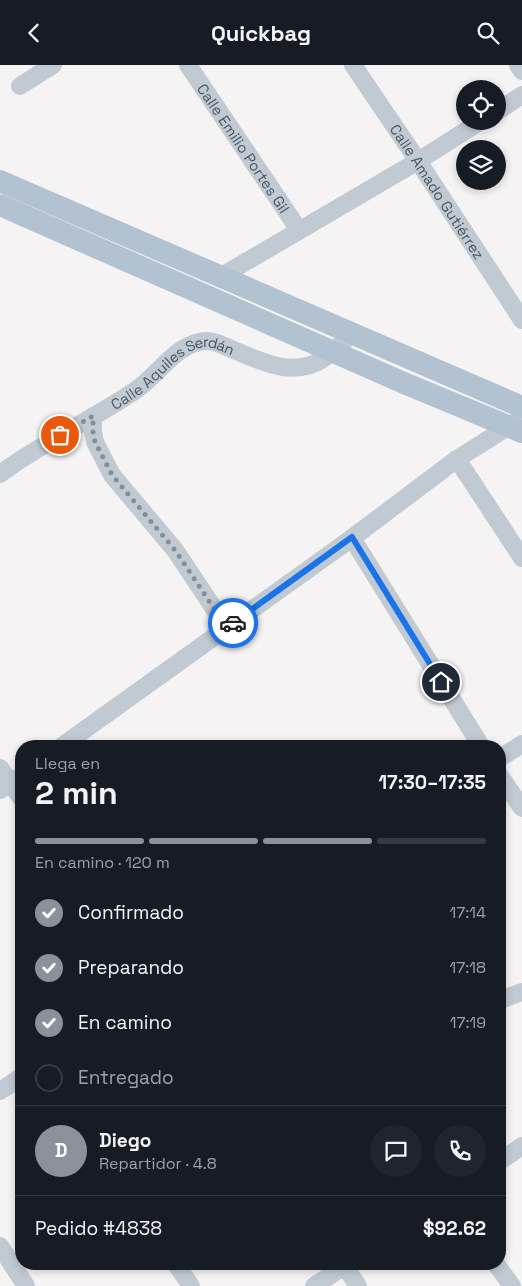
<!DOCTYPE html>
<html lang="es">
<meta charset="utf-8">
<style>
:root{--surface:#171b24;--page:#20242c;--text:#f1f3f6;--muted:#9ea1a6;--line:#363941;--accent:#8c9099}
body{margin:0;font-family:"Space Grotesk",sans-serif;background:var(--page);color:var(--text);height:100vh;display:flex;flex-direction:column;font-size:19px;white-space:nowrap}
*{box-sizing:border-box;margin:0}
p{font-size:16px;color:var(--muted)}
.icon{flex:none;width:28px;height:28px;fill:none;stroke:currentColor;stroke-width:2;stroke-linecap:round;stroke-linejoin:round}
.map{position:relative;flex:1;overflow:hidden}
.details{position:absolute;left:15px;top:675px;width:491px;height:530px;display:flex;flex-direction:column;background:var(--surface);border-radius:20px;box-shadow:0 2px 8px #0003}
.details>*{flex:none}
.controls{position:absolute;left:456px;top:15px;display:grid;gap:10px}
.controls a{display:grid;place-items:center;width:50px;height:50px;border-radius:50%;background:var(--surface);box-shadow:0 2px 8px #0003;font-size:25px}
.pin{position:absolute;display:grid;place-items:center;width:42px;height:42px;color:#fff;margin:-21px;border:2px solid #fff;border-radius:50%;box-shadow:0 1px 5px #0007}
.courier{position:absolute;display:grid;place-items:center;width:50px;height:50px;margin:-25px;border:4px solid #1a73e8;border-radius:50%;background:#fff;color:#222;box-shadow:0 1px 6px #0007}
.overview em{font-style:normal;font-weight:800}
.overview div{display:flex;flex-direction:column-reverse}
.overview{display:flex;align-items:center;justify-content:space-between;height:85px;padding:0 20px}
h1{font-size:32px;font-weight:800;line-height:38px}
.bar{display:grid;grid-template-columns:repeat(4,1fr);gap:8px 5px;align-content:center;height:60px;padding:0 20px}
.bar i{height:6px;border-radius:4px;background:var(--line)}
.bar .active{background:var(--accent)}
.bar p{grid-column:span 4}
.line{display:flex;align-items:center;gap:12px;padding:0 20px;border-top:1px solid var(--line)}
.line div{flex:1}
.round{display:grid;place-items:center;flex:none;width:52px;height:52px;border-radius:26px;background:var(--page)}
ol{padding:0 20px;list-style:none}
li{display:flex;align-items:center;gap:15px;height:55px}
li p{margin-inline-start:auto}
li .icon{padding:5px;border-radius:50%;background:var(--accent);color:#fff;stroke-width:4}
li:last-child{color:var(--muted)}
li i{width:28px;height:28px;border:2px solid var(--line);border-radius:50%}
header{display:flex;justify-content:space-between;align-items:center;height:65px;padding:0 20px;background:var(--surface);font-size:22px;font-weight:800}
.map>svg:first-child{display:block}
</style>
<header><svg class="icon" aria-label="back" viewBox="0 0 24 24"><path d="M15 5l-7 7 7 7"/></svg>Quickbag<svg class="icon" aria-label="search" viewBox="0 0 24 24"><circle cx="10" cy="10" r="6"/><path d="M15 15l6 6"/></svg></header>
<div class="map">
<svg width="522" height="1221" viewBox="0 0 522 1221">
<rect width="100%" height="100%" fill="#f5f3f3"/>
<g fill="none" stroke-linecap="round" stroke-linejoin="round">
<g stroke="#c1cad2" stroke-width="18">
<path id="s1" d="M188 0 299 165"/>
<path id="s2" d="M353 0 418 96 522 255"/>
<path d="M518 0 522 6"/>
<path d="M20 21 53 0"/>
<path d="M498 46 522 30"/>
<path d="M220 212 418 96 481 56"/>
<path d="M93 351V367L95 377 112 410 175 485 227 563"/>
<path d="M457 394 522 493"/>
<path id="s3" d="M0 409C43 377 92 355 136 325 158 310 173 283 199 277 210 274 220 279 229 283 258 295 292 314 323 294 333 287 342 278 352 269"/>
<path d="M352 473 481 681"/>
<path d="M62 681 352 473 457 394 522 353"/>
<path d="M500 693 522 679"/>
<path d="M0 703 21 733"/>
<path d="M500 711 522 743"/>
<path d="M0 725 21 711"/>
<path d="M500 934H503L522 927"/>
<path d="M0 1026 21 1012"/>
<path d="M500 1096 522 1081"/>
<path d="M0 1181 26 1221"/>
<path d="M176 1199 191 1221"/>
<path d="M343 1199 358 1221"/>
<path d="M496 1199 512 1221"/>
<path d="M314 1221 348 1199"/>
</g>
<g stroke="#b3c2d1" stroke-width="22">
<path d="M0 116 522 342"/>
<path d="M0 140 404 318 522 367"/>
</g>
</g>
<g fill="none" stroke-linecap="round" stroke-linejoin="round">
<path stroke="#868d94" stroke-width="5" stroke-dasharray="0 9" d="M60 370 93 351V367L95 377 112 410 175 485 227 563 233 558"/>
<path stroke="#1a73e8" stroke-width="6" d="M233 558 352 472 441 617"/>
</g>
<g text-anchor="middle" dominant-baseline="central" stroke-width="4" stroke-linejoin="round" paint-order="stroke">
<g font-size="15" fill="#4a5661" stroke="#fff">
<text stroke="none"><textPath href="#s1" startOffset="100">Calle Emilio Portes Gil</textPath></text>
<text stroke="none"><textPath href="#s2" startOffset="152">Calle Amado Gutiérrez</textPath></text>
<text stroke="none"><textPath href="#s3" startOffset="204">Calle Aquiles Serdán</textPath></text>
</g>
</g>
</svg>
<div class="controls">
<a><svg class="icon" aria-label="locate" viewBox="0 0 24 24"><circle cx="12" cy="12" r="6"/><path d="M12 2v4M12 18v4M2 12h4M18 12h4"/></svg></a>
<a><svg class="icon" aria-label="layers" viewBox="0 0 24 24"><path d="M12 4l9 5-9 5-9-5zM3 14l9 5 9-5"/></svg></a>
</div>
<div class="pin" style="left:60px;top:370px;background:#ea580c"><svg class="icon" aria-label="bag" viewBox="0 0 24 24"><path d="M5 8h14l-1 12H6zM9 8a3 3 0 0 1 6 0"/></svg></div>
<div class="pin" style="left:441px;top:617px;background:#1f2937"><svg class="icon" aria-label="home" viewBox="0 0 24 24"><path d="M3 11l9-7 9 7M6 9v11h12V9"/></svg></div>
<div class="courier" style="left:233px;top:558px"><svg class="icon" aria-label="car" viewBox="0 0 24 24"><path d="M5 17H2v-5l4-1 3-4h7l3 4 3 1v5h-3M9 17h6M6 11h13"/><circle cx="7" cy="17" r="2"/><circle cx="17" cy="17" r="2"/></svg></div>
<section class="details">
<div class="overview"><div><h1>2 min</h1><p>Llega en</p></div><em>17:30–17:35</em></div>
<div class="bar"><i class="active"></i><i class="active"></i><i class="active"></i><i></i><p>En camino · 120 m</p></div>
<ol>
<li><svg class="icon" aria-label="check" viewBox="0 0 24 24"><path d="M5 12l5 5 9-10"/></svg>Confirmado<p>17:14</p></li>
<li><svg class="icon" aria-label="check" viewBox="0 0 24 24"><path d="M5 12l5 5 9-10"/></svg>Preparando<p>17:18</p></li>
<li><svg class="icon" aria-label="check" viewBox="0 0 24 24"><path d="M5 12l5 5 9-10"/></svg>En camino<p>17:19</p></li>
<li><i></i>Entregado</li>
</ol>
<div class="line" style="height:90px"><b class="round" style="background:var(--accent);color:#fff">D</b><div><b>Diego</b><p>Repartidor · 4.8</p></div><a class="round"><svg class="icon" aria-label="chat" viewBox="0 0 24 24"><path d="M4 5h16v11H9l-5 4z"/></svg></a><a class="round"><svg class="icon" aria-label="phone" viewBox="0 0 24 24"><path d="M5 4h4l2 5-3 2q2 4 5 5l2-3 5 2v4C11 20 4 13 5 4z"/></svg></a></div>
<div class="line" style="height:65px"><div>Pedido #4838</div><b>$92.62</b></div>
</section>
</div>
